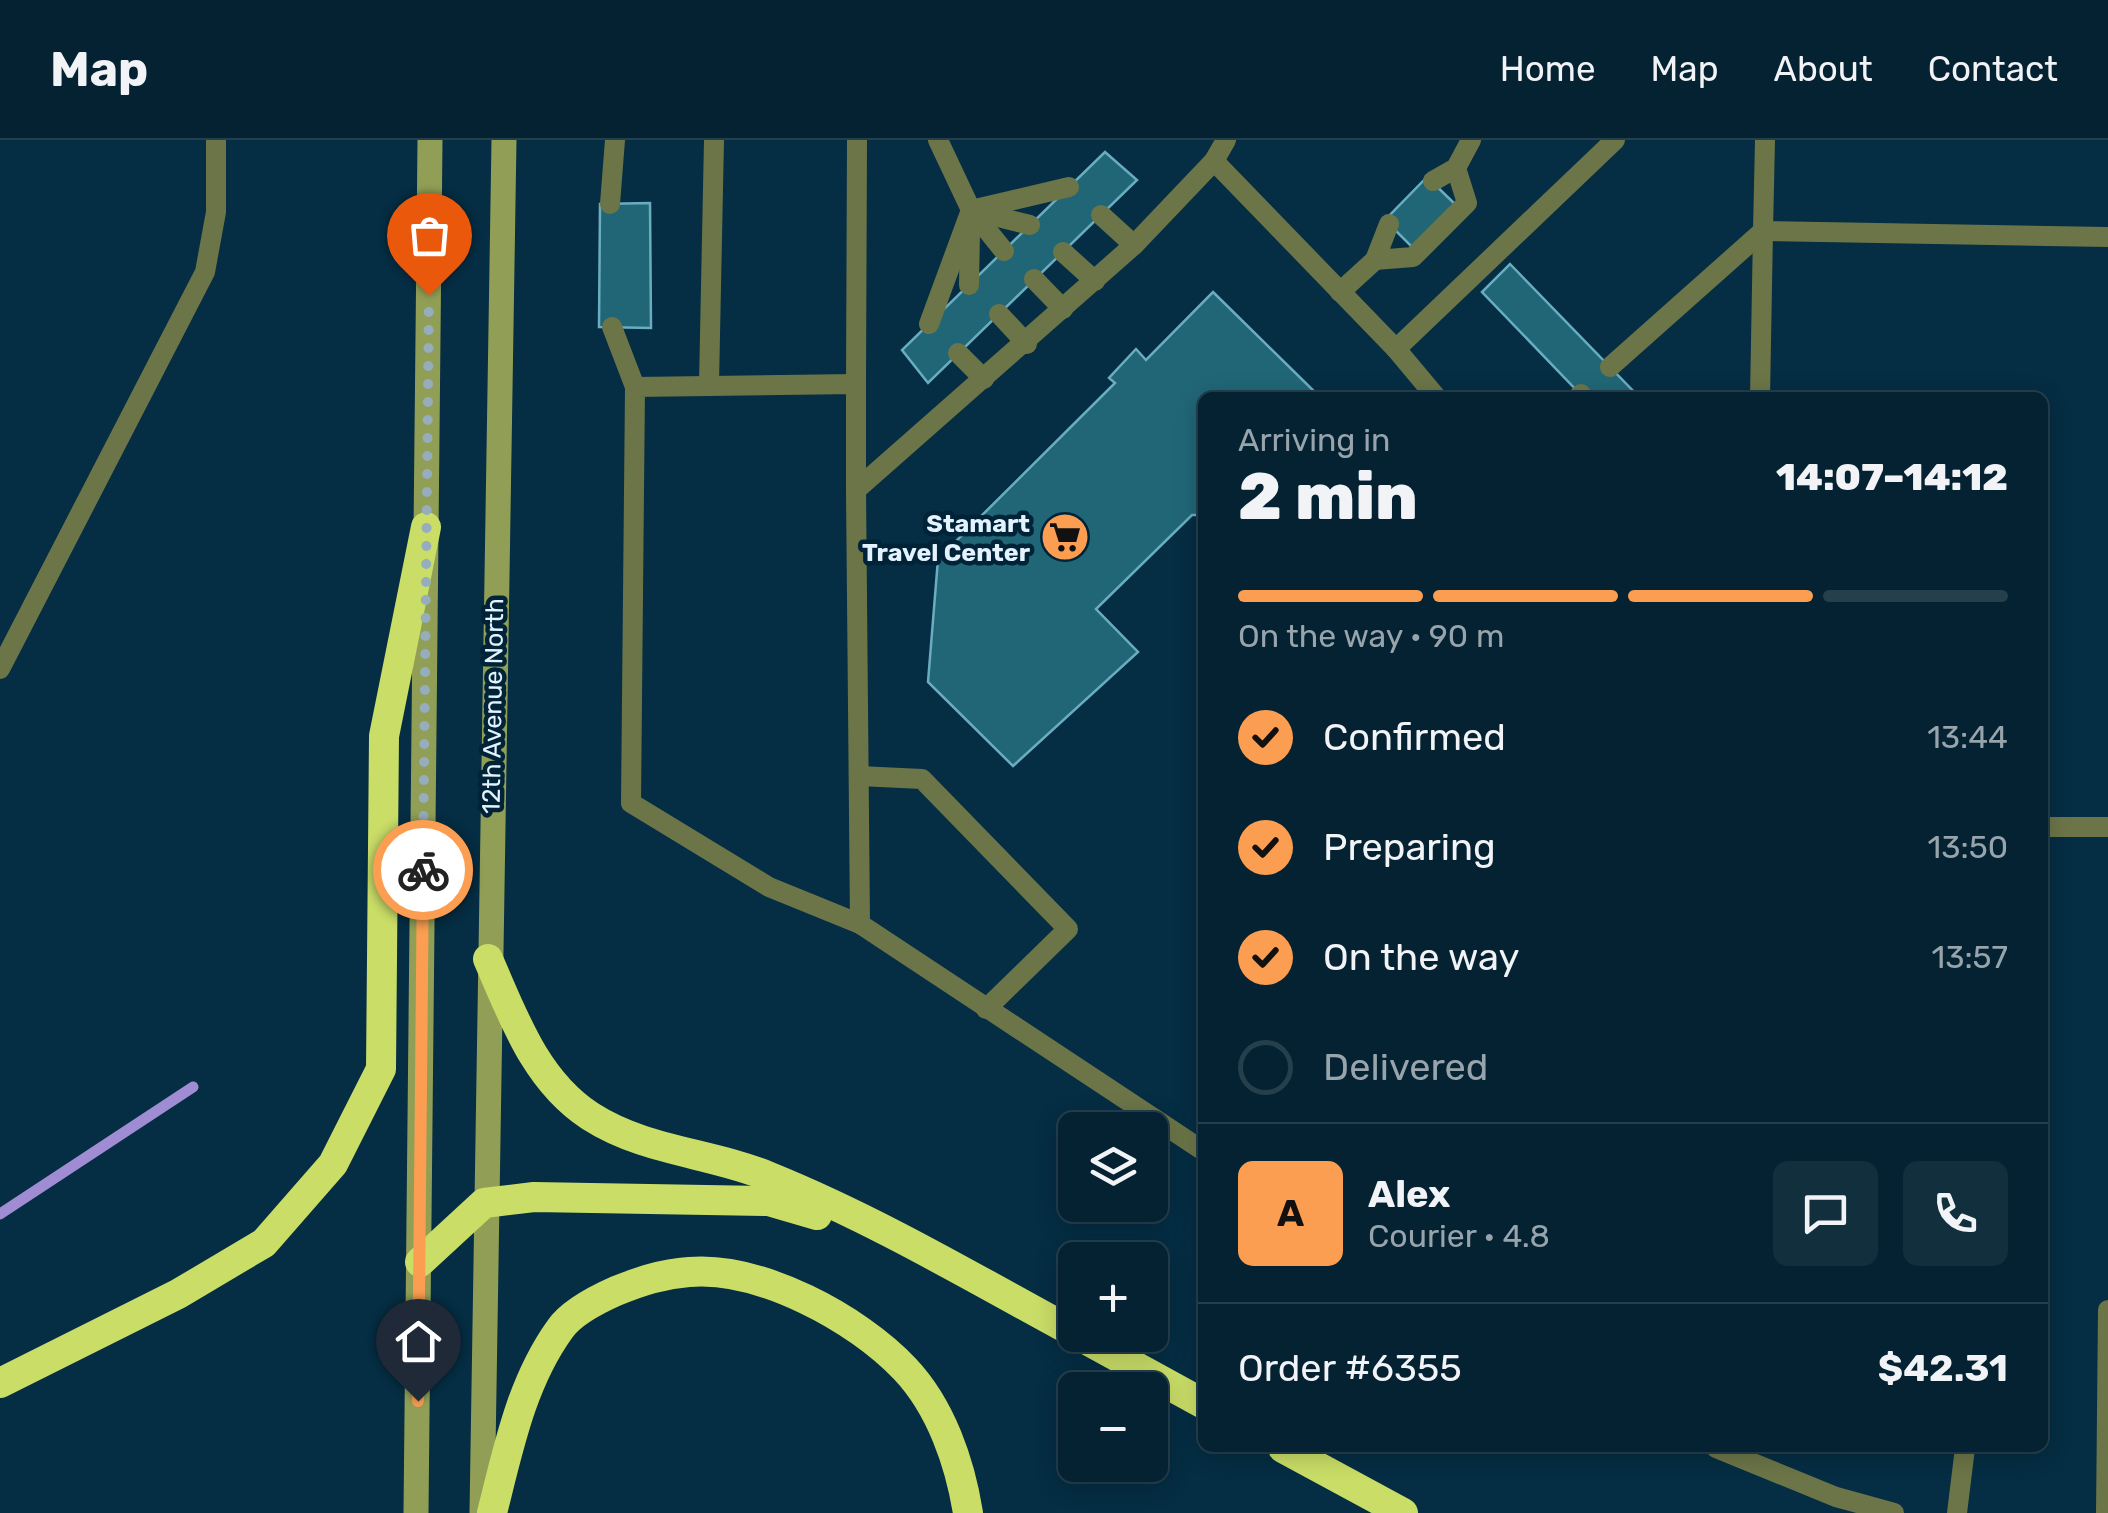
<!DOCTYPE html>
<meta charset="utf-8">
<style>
:root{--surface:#042232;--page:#122f3e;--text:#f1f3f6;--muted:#97a4ac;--line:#253f4d;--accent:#fb9e51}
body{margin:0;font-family:Rubik,sans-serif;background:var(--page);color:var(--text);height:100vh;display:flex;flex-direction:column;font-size:38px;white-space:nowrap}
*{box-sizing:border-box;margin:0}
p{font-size:32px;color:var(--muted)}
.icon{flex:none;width:55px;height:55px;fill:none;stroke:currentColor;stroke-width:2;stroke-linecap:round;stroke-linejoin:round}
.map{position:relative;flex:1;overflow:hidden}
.panel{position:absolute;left:1198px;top:252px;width:850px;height:1060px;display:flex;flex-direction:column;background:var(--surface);border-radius:15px;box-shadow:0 5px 25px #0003,0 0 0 2px var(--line)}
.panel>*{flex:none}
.fabs{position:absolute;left:1058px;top:972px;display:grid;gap:20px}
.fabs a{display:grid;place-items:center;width:110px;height:110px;border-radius:15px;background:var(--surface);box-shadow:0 5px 25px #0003,0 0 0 2px var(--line);font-size:50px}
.pin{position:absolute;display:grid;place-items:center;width:85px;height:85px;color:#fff;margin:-102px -42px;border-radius:50% 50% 50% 0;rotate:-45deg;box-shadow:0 0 10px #0007}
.pin .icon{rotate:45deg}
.courier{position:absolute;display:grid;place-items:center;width:100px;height:100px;margin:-50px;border:8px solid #fb9e51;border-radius:50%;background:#fff;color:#222;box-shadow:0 2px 12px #0007}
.head em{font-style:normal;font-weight:800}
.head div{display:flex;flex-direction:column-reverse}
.head{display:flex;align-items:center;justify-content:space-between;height:170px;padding:0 40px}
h1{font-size:65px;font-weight:800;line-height:75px}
.bar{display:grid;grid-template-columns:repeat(4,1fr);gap:15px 10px;align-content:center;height:120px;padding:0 40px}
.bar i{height:12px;border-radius:8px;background:var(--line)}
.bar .current{background:var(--accent)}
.bar p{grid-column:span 4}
.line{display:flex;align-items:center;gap:25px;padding:0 40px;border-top:2px solid var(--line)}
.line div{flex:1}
.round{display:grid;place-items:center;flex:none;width:105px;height:105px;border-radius:15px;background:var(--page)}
ol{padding:0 40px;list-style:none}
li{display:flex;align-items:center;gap:30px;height:110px}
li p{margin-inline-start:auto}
li .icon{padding:10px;border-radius:50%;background:var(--accent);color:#111;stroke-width:4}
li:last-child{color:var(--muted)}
li i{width:55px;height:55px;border:5px solid var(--line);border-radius:50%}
header{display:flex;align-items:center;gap:60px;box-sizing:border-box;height:140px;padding:0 50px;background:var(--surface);border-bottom:2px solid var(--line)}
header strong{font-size:48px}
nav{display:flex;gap:55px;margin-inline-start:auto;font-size:35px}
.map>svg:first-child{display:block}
</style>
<header>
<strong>Map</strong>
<nav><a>Home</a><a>Map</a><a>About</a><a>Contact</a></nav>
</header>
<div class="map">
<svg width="2108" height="1373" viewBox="0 0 2108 1373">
<rect width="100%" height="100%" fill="#052d43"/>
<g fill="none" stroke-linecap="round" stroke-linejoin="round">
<path stroke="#9f8cd2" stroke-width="11" d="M0 1074 193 947"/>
</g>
<g fill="#216677" stroke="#6badc0" stroke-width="2.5">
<path d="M1105 12 1137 40 928 243 902 210Z"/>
<path d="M1427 37 1456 65 1414 109 1385 80Z"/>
<path d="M650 63 651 188 599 187 600 64Z"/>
<path d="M1510 124 1640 258H1584L1482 152Z"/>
<path d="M1213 152 1321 258H1202V375H1192L1096 469 1138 512 1013 626 928 542 938 419 1115 243 1109 238 1136 209 1146 220Z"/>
</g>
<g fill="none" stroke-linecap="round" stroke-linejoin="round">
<g stroke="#6c7548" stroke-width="20">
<path d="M1765 0 1763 91 2108 97"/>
<path d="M1214 21 1396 209 1437 258"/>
<path d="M1433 41 1456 28 1471 0"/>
<path d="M610 64 615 0"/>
<path d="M971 70 1069 47"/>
<path d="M971 70 1004 111"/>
<path d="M978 72 1030 85"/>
<path d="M1101 75 1134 105"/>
<path d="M1389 84 1375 120 1413 117 1467 63 1456 28"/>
<path d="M1063 112 1095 141"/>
<path d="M1034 139 1063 169"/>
<path d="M969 145 970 92"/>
<path d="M1340 152 1375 120"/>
<path d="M999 174 1027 204"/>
<path d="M929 184 971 70 938 0"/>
<path d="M612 187 635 247"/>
<path d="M1396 209 1615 0"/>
<path d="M958 213 984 239"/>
<path d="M1610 227 1763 91"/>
<path d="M709 244 714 0"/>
<path d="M856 244 857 0"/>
<path d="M1577 258 1581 254"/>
<path d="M1760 258 1763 91"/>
<path d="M856 350V244L635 247 631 663 769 747 860 784 856 350 1134 105 1214 21 1226 0"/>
<path d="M0 529 205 132 216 72V0"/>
<path d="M859 636 922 639 1068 789 986 869"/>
<path d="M2042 687H2108"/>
<path d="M860 784 1202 1010"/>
<path d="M1716 1308 1836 1357 1894 1373"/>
<path d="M1957 1373 1965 1308"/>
<path d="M2106 1373 2108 1170"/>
</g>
<g stroke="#919f56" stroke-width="25">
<path d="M416 1373 430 0"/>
<path d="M482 1373 504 0"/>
</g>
<g stroke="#c9dd67" stroke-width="30">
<path d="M488 819C513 876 535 940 590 976 646 1012 710 1012 770 1037 876 1080 975 1139 1075 1193"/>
<path d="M420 1122 484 1063 534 1057 769 1061 817 1075"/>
<path d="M1078 1195 1202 1263"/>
<path d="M0 1243 178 1154 264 1103 333 1024 381 929 384 596 426 387"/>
<path d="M1283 1308 1403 1373"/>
<path d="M492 1373C508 1310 521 1243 560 1189 571 1173 598 1159 616 1151 641 1141 662 1134 689 1132 760 1126 857 1178 905 1229 941 1267 960 1323 968 1373"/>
</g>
</g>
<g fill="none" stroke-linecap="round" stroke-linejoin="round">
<path stroke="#95adbc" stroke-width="10" stroke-dasharray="0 18" d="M423 730 429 155"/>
<path stroke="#fb9e51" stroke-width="12" d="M418 1261 423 730"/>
</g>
<defs>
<g id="supermarket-disc" transform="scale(2.5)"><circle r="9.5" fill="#fb9e51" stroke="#002338"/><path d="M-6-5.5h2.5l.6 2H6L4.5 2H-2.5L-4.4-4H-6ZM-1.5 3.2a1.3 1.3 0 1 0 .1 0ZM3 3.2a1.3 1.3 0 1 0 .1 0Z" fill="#111"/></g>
</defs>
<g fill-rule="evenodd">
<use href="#supermarket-disc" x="1065" y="397"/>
</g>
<g text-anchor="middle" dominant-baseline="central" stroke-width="9" stroke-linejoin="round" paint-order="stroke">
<g font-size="25" font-weight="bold" fill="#e3f2fd" stroke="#002338" text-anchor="end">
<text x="1030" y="383">Stamart<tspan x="1030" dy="29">Travel Center</tspan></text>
</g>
<g font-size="25" fill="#e3f2fd" stroke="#002338">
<text transform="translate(493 566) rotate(-89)">12th Avenue North</text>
</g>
</g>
</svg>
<div class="fabs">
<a><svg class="icon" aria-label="layers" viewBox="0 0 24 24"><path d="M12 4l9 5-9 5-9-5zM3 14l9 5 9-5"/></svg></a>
<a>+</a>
<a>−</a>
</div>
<div class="pin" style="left:429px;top:155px;background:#ea580c"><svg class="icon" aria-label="bag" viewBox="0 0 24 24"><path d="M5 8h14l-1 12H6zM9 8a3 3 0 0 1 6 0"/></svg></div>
<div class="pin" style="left:418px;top:1261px;background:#1f2937"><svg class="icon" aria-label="home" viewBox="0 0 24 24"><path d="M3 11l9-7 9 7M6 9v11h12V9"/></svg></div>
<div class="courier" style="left:423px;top:730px"><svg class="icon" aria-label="bike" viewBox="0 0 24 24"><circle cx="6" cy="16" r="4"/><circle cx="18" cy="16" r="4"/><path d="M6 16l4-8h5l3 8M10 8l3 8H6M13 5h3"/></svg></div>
<section class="panel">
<div class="head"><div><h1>2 min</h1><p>Arriving in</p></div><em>14:07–14:12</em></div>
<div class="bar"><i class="current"></i><i class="current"></i><i class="current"></i><i></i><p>On the way · 90 m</p></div>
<ol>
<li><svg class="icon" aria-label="check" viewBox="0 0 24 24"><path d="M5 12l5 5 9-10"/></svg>Confirmed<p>13:44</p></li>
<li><svg class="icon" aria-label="check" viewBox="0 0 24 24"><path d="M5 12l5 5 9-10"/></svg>Preparing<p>13:50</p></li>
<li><svg class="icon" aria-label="check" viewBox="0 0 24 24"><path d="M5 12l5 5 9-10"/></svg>On the way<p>13:57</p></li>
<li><i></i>Delivered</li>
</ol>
<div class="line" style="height:180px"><b class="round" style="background:var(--accent);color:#111">A</b><div><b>Alex</b><p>Courier · 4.8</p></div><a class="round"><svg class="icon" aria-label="chat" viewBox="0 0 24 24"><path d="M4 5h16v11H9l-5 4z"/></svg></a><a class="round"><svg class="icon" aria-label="phone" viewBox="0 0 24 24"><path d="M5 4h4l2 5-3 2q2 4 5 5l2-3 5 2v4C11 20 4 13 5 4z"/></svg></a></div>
<div class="line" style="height:130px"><div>Order #6355</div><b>$42.31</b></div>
</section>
</div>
